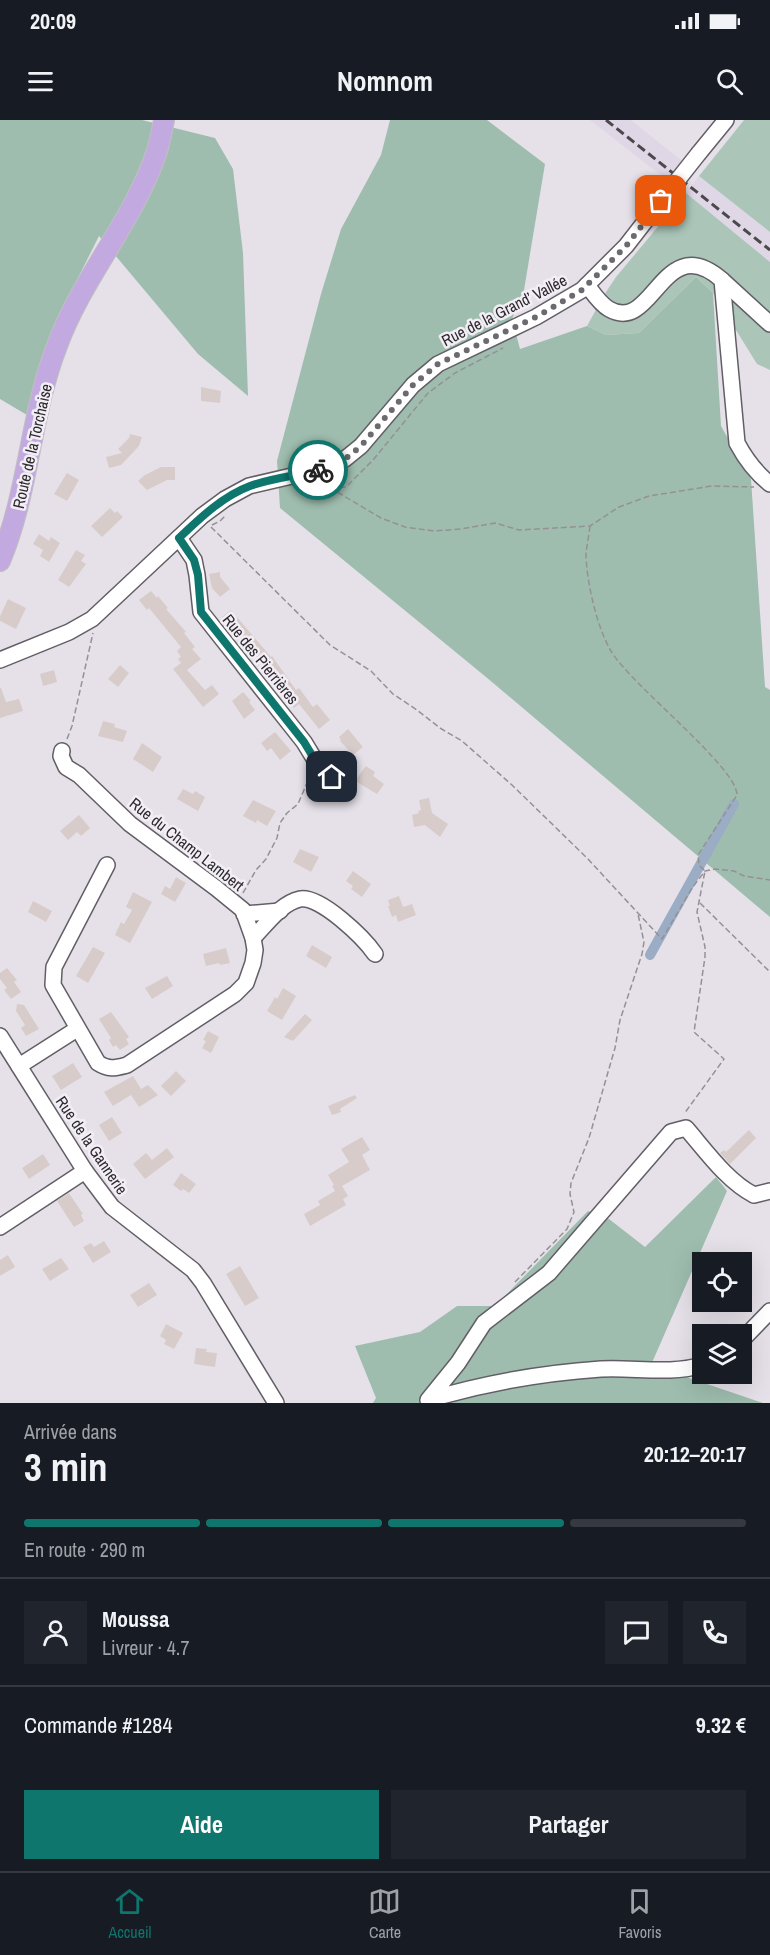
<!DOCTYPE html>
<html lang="fr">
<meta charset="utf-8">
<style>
:root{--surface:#171b24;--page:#20242c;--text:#f1f3f6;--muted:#9ea1a6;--line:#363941;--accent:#0f766e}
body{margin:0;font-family:"Archivo Narrow",sans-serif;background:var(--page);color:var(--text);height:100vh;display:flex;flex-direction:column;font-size:22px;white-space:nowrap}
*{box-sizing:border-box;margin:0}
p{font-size:20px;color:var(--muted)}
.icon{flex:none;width:33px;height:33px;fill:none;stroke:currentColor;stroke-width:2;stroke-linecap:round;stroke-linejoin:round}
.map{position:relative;height:1283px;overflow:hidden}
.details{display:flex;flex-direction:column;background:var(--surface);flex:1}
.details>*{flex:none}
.tools{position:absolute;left:692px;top:1132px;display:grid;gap:12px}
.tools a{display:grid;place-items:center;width:60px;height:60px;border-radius:0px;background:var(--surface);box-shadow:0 6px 24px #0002;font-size:30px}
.pin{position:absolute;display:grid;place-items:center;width:51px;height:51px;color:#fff;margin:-26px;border-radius:12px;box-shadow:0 3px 9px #0006}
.courier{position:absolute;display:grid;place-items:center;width:60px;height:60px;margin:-30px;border:4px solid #0f766e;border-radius:50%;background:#fff;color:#222;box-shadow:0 2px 8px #0007}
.head em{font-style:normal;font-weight:800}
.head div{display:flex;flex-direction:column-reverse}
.head{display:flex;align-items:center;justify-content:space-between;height:102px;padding:0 24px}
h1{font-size:39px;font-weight:800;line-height:45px}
.bar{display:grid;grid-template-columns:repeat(4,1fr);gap:9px 6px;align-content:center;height:72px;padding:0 24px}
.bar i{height:8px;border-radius:4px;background:var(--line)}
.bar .on{background:var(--accent)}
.bar p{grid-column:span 4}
.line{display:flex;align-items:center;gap:15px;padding:0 24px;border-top:2px solid var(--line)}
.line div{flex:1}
.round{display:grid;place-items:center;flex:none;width:63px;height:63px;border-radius:0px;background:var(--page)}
.action{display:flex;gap:12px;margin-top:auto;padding:12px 24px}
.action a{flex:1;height:69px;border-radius:0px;background:var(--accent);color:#fff;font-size:24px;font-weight:800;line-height:69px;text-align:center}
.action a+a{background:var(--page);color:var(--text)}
.status{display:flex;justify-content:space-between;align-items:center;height:42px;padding:0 30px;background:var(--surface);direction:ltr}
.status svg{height:16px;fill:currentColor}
header{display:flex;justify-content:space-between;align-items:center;height:78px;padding:0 24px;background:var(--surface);font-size:27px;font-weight:800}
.dock{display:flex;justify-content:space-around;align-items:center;height:84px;border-top:2px solid var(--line);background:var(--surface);font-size:16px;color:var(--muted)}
.dock a{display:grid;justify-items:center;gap:3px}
.dock .on{color:var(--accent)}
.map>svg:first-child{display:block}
</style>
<div class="status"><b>20:09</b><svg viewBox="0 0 49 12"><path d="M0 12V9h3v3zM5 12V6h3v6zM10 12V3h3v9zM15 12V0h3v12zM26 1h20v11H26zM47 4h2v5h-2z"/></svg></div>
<header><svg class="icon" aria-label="menu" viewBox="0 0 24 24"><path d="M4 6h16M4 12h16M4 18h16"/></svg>Nomnom<svg class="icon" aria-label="search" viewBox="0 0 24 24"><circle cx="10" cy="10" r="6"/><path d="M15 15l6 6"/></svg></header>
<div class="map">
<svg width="770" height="1283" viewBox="0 0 770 1283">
<rect width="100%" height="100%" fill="#e6e1e9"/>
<g fill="#e0d7e6">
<path d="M590 0H631L682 41 667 60Z"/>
<path d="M699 56 770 112V142L686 73Z"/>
</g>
<g fill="#abc6b9">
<path d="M744 0H770V112L699 56Z"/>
<path d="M686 73 770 142V250L757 244 713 173 696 157 639 213 606 215 587 206 604 175 616 157Z"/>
</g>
<g fill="#9ebdae">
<path d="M0 0H142L215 18 233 49 243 133 248 276 198 234 99 116 61 192 27 295 0 279Z"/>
<path d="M390 0H487L545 44 524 170 512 199 520 229 587 206 606 215 639 213 696 157 713 173 721 306 751 359 765 567 770 570V797L486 557 280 388 277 341 321 174 341 109 381 35Z"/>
<path d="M716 1057 727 1071 651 1245 763 1283H373L376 1278 355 1226 420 1212 457 1186H495L588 1091 609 1099 645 1127Z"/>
</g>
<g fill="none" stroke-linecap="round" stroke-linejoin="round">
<path stroke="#9bacc5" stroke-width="10" d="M650 835 734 684"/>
</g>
<g fill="#d7ccc9">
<path d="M201 267 221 271 220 283 201 281Z"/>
<path d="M130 314 142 317 139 326 121 345 109 348 106 337 122 333 118 329 129 318Z"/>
<path d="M161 347H175V360H167L147 370 138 361 145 355Z"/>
<path d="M67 353 79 360 67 381 54 374Z"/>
<path d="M110 388 115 393 117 391 123 397 102 417 91 406Z"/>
<path d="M39 414 49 421 51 417 60 423 49 442 40 436 43 430 33 424Z"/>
<path d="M76 430 85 435 81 441 86 444 69 467 58 460Z"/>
<path d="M220 452V457L230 469 220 477 212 468 209 454Z"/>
<path d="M151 471 157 478 158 476 168 488 166 489 186 512 184 513 195 527 192 529 201 539 187 550 205 570 212 565 219 574 203 587 173 549 181 543 178 539 181 537 177 531 181 527 149 488 147 490 139 480Z"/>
<path d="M8 479 26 488 16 509 0 501V496Z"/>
<path d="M231 490 271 537 272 536 296 570 299 568 313 587 317 584 330 600 319 609 299 584 294 588 266 551 268 549 256 536 253 538 238 520 240 519 230 505 228 506 222 497Z"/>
<path d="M120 545 129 553 118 567 108 559Z"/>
<path d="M54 550 57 562 43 566 40 554Z"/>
<path d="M0 568H1L6 582 19 579 23 591 0 598Z"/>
<path d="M243 572 251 581 249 582 255 590 244 599 232 581Z"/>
<path d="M103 601 115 604 114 607 127 611 123 622 98 616Z"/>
<path d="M348 609 363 627 353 635 340 621 341 620 339 617Z"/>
<path d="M275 612 291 631 280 640 271 628 267 631 261 623Z"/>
<path d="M142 623 162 637 153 652 133 639Z"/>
<path d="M366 646 375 652 373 656 384 664 377 674 355 661Z"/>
<path d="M183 669 193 674 195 671 205 677 198 691 177 679Z"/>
<path d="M429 678 432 693 448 704 440 717 425 705 414 707 412 695 419 693 418 691 421 690 419 680Z"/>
<path d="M253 680 276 691 267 706 257 700 256 703 243 696Z"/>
<path d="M79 695 90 708 81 716 77 712 68 720 60 711Z"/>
<path d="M300 729 319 737 311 752 293 742Z"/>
<path d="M353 751 371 764 362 777 351 769 353 766 346 761Z"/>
<path d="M176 757 186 763 175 782 161 774 165 766 170 769Z"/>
<path d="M133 772 152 782 130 823 115 815 121 802 124 804 132 790 126 787Z"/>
<path d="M399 776 403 787 412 784 416 795 398 802 396 795 392 797 388 786H390L388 780Z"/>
<path d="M33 781 52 791 46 802 28 792Z"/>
<path d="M312 825 332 837 326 848 306 836Z"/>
<path d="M93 827 105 833 88 863 76 856Z"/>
<path d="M226 828 230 843 220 845 219 843 206 846 203 834Z"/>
<path d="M7 848 17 860 14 862 21 872 11 879 4 870 7 868 0 859V853Z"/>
<path d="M167 856 173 866 152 879 145 868Z"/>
<path d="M283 868 296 876 282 900 267 891 275 877 277 879Z"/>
<path d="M17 884 24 885 39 909 26 916 21 908 25 905 16 891Z"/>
<path d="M111 892 129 917 126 919 129 924 120 930 116 925 113 927 109 920 111 918 99 899Z"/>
<path d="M305 894 312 900 293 921 284 917Z"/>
<path d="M208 911 219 917 211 933 202 928 206 921 203 920Z"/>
<path d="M73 943 82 957 61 970 52 956Z"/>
<path d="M176 951 186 961 171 976 161 966Z"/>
<path d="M133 956 141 969 148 965 158 975 139 987 131 975 113 986 104 972Z"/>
<path d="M355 975 357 978 340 989 341 992 332 995 328 986Z"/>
<path d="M112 997 122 1013 109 1021 99 1005Z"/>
<path d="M749 1010 756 1018 730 1044 720 1033 724 1030 726 1032Z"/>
<path d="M362 1017 370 1030 362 1035 370 1050 342 1066 348 1076 343 1079 346 1085 310 1106 304 1094 320 1085 318 1081 335 1071 332 1066 334 1065 328 1055 349 1042 341 1029Z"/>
<path d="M167 1028 174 1037 145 1059 133 1044 146 1033 152 1040Z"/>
<path d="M43 1034 50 1045 29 1059 22 1048Z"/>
<path d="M181 1053 196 1064 189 1073 183 1069 181 1071 173 1065Z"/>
<path d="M69 1073 83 1094 81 1095 84 1101 74 1107 57 1081Z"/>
<path d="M104 1121 111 1132 93 1143 83 1127 91 1123 94 1127Z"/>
<path d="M8 1135 15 1147 0 1156V1140Z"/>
<path d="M61 1138 69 1149 50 1161 42 1149Z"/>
<path d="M240 1146 259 1178 245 1186 226 1154Z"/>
<path d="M149 1163 157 1175 138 1187 130 1175Z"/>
<path d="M166 1204 183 1213 174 1229 164 1224 166 1220 160 1216Z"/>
<path d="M196 1228 207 1229 206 1232 217 1233 215 1247 194 1244Z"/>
</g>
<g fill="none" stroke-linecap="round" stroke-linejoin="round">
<g stroke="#635e66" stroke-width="18">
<g id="minor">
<path d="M699 33 726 0"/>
<path d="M722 160 770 204"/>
<path d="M587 165C593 173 600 184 609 189 654 215 662 108 722 160L737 323C746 340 755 352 770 364"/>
<path d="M179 418 194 440 197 455 201 492 304 622 318 645 332 657"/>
<path d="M0 540 69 512 92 499 202 396 225 379 249 366 309 352 326 347 345 339 361 326 413 265 438 244 536 197 582 170 626 126 661 81"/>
<path d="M62 631 61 636 66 647 79 655 130 704 216 768 243 790 253 818 255 830 253 843 246 863 235 874 127 945C115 948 109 950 98 943L53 865 54 847 107 745"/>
<path d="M244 794 280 791"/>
<path d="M253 818C266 805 281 783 300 779 320 775 364 818 375 834"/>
<path d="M0 916 85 1051 112 1087 193 1150 203 1163 276 1283"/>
<path d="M19 946 77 909"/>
<path d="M0 1107 85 1051"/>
<path d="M741 1221 770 1191"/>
<path d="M702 1245C670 1255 634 1247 601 1249 542 1253 485 1263 428 1280L458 1243 484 1203 549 1153 671 1012 686 1008C706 1031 727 1061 754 1075L770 1071"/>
</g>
</g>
<g stroke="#c0bfc0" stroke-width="22">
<path id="major" d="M0 441C29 372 30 295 57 226 82 157 134 101 157 31 160 21 162 10 164 0"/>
</g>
<g stroke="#949196" stroke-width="1.5" stroke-dasharray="6 3" stroke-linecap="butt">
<path d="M323 362 335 368 346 367 373 340 428 273 455 253 503 228"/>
<path d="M322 363 381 398 405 407 434 411 461 409 495 403 519 410 590 406 619 387 649 376 712 366 754 367"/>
<path d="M212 405 220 401 225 396"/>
<path d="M590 406C589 415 587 424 586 433 586 460 597 508 611 531 631 565 737 647 737 675L698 735 699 745 705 751 697 792 705 827V837L694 912 724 939 684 994"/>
<path d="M211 407 330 525 371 551 393 574 417 590 440 608 462 621 512 665 587 738 662 819 692 768 705 751 715 749 734 751 744 756 770 760"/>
<path d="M67 619 72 606 93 513"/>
<path d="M243 773 256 750 266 739 277 718 280 703 287 693 298 684 310 656"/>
<path d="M700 783 770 852"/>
<path d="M515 1162 567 1109 574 1092 570 1074 571 1063 589 1018 615 928 620 900 642 834 644 822 638 794"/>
</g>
<use href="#minor" stroke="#fff" stroke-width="15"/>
<use href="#major" stroke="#c2aae0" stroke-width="20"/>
<path stroke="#4c494d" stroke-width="3" stroke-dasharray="9 4.5" stroke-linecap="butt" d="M606 0 770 130"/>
<g stroke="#635e66" stroke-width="18" stroke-linecap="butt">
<path id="minor-bridge" d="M661 81 699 33"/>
</g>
<use href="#minor-bridge" stroke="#fff" stroke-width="15"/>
</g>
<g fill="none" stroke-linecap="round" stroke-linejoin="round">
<path stroke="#6d6a6f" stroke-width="6" stroke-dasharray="0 10.8" d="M318 350 345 339 361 326 413 265 438 244 536 197 582 170 626 126 661 81"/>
<path stroke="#0f766e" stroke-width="8" d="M318 350C296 356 272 358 250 366 223 376 200 398 179 418L194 440 198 455 201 492 304 622 318 645 332 657"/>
</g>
<g text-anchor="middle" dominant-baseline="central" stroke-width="5" stroke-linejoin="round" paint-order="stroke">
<g font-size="16" fill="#2c2a2d" stroke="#f3eef6">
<text transform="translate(504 190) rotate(-27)">Rue de la Grand’ Vallée</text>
<text transform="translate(32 326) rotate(-77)">Route de la Torchaise</text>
<text transform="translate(261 539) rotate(51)">Rue des Pierrières</text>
<text transform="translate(187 724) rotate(38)">Rue du Champ Lambert</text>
<text transform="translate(92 1025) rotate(56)">Rue de la Gannerie</text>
</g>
</g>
</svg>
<div class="tools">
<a><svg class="icon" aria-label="locate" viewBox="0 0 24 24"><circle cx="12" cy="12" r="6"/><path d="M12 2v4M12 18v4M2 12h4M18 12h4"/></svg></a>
<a><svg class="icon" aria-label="layers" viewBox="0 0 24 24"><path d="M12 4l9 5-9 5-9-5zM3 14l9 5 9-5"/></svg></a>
</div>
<div class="pin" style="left:661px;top:81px;background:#ea580c"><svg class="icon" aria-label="bag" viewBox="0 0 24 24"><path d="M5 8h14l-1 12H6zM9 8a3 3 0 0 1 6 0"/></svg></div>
<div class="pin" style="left:332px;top:657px;background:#1f2937"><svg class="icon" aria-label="home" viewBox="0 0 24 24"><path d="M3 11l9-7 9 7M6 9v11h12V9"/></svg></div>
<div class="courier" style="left:318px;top:350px"><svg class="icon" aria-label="bike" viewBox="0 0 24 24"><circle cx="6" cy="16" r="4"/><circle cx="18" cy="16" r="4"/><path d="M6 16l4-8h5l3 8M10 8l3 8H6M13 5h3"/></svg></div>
</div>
<section class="details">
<div class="head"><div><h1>3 min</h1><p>Arrivée dans</p></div><em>20:12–20:17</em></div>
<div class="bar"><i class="on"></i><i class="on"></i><i class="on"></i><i></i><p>En route · 290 m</p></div>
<div class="line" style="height:108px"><a class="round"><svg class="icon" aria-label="person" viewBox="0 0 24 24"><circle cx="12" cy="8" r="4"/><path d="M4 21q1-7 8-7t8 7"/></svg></a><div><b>Moussa</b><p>Livreur · 4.7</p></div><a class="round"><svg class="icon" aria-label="chat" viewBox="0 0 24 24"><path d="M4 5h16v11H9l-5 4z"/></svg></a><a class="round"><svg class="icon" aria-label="phone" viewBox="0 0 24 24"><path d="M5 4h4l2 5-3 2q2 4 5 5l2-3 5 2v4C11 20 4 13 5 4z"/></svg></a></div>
<div class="line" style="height:78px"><div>Commande #1284</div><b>9.32 €</b></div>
<div class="action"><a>Aide</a><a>Partager</a></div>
</section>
<nav class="dock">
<a class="on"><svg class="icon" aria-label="home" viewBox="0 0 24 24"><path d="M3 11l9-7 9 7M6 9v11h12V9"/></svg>Accueil</a>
<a><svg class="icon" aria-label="map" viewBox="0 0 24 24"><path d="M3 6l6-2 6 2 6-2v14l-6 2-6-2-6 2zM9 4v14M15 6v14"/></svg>Carte</a>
<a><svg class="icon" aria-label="saved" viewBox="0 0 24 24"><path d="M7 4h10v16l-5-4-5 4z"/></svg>Favoris</a>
</nav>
